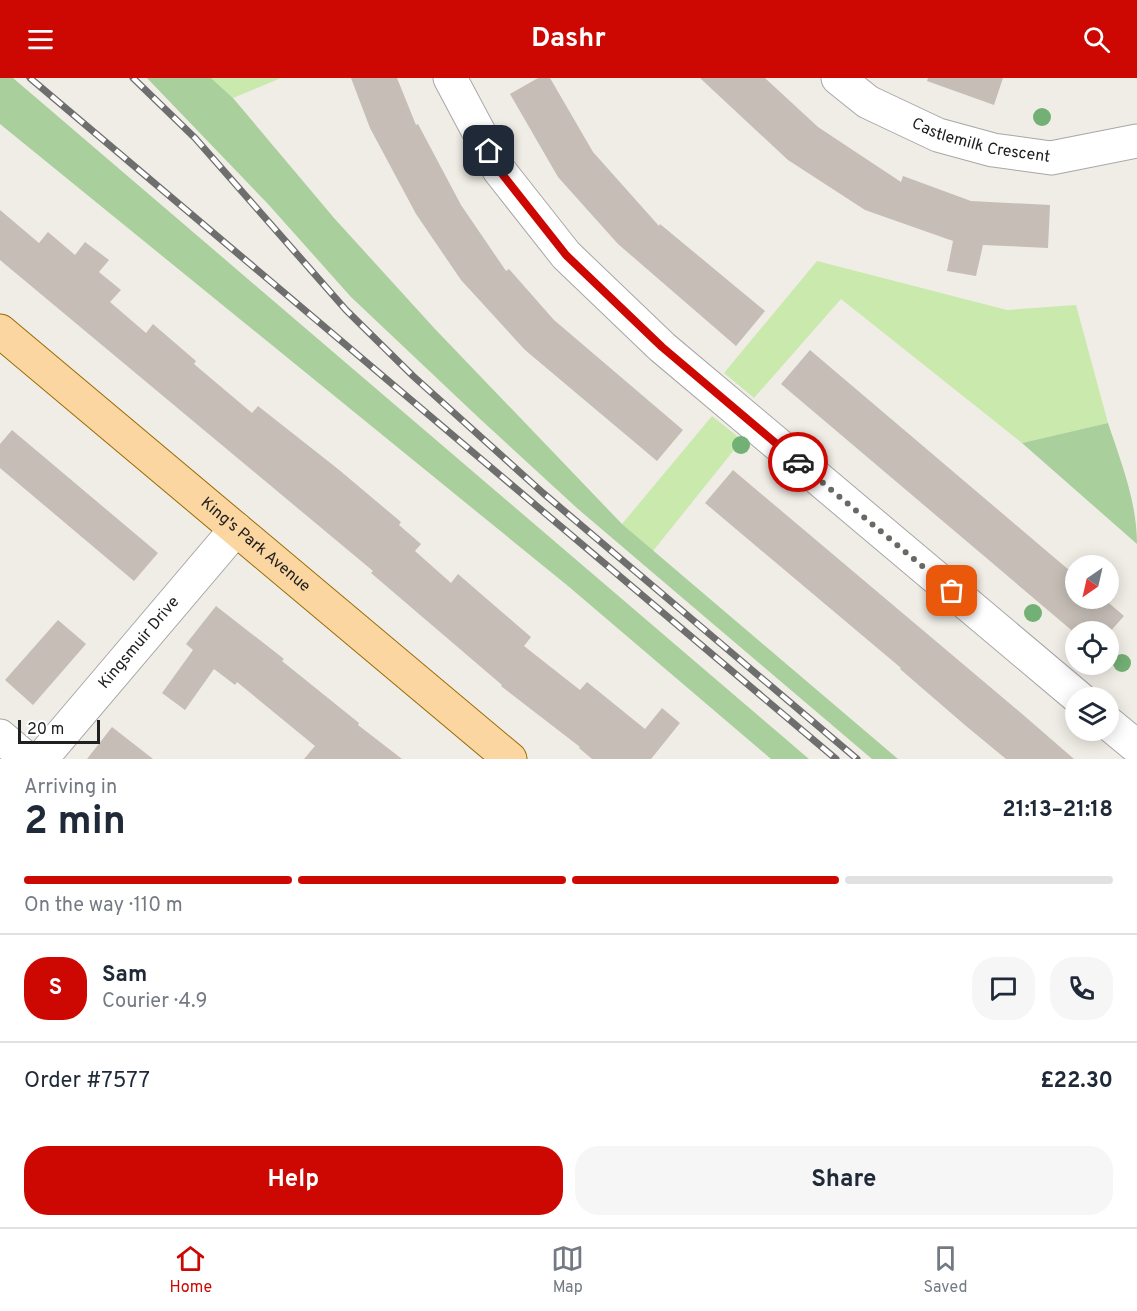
<!DOCTYPE html>
<meta charset="utf-8">
<style>
:root{--surface:#fff;--page:#f6f6f7;--text:#1f2937;--muted:#747a83;--line:#e0e1e3;--accent:#cd0803}
body{margin:0;font-family:Overpass,sans-serif;background:var(--page);color:var(--text);height:100vh;display:flex;flex-direction:column;font-size:22px;white-space:nowrap}
*{box-sizing:border-box;margin:0}
p{font-size:20px;color:var(--muted)}
.icon{flex:none;width:33px;height:33px;fill:none;stroke:currentColor;stroke-width:2;stroke-linecap:round;stroke-linejoin:round}
.map{position:relative;height:681px;overflow:hidden}
.panel{display:flex;flex-direction:column;background:var(--surface);flex:1}
.panel>*{flex:none}
.needle{width:39px;rotate:214deg}
.fabs{position:absolute;left:1065px;top:477px;display:grid;gap:12px}
.fabs a{display:grid;place-items:center;width:54px;height:54px;border-radius:50%;background:var(--surface);box-shadow:0 3px 15px #0003;font-size:30px}
.scale{position:absolute;left:18px;bottom:15px;width:82px;box-sizing:border-box;padding-left:6px;border:3px solid #202020;border-top:0;font-size:16px;line-height:21px;white-space:nowrap;color:#202020;-webkit-text-stroke:4px #fff;paint-order:stroke}
.pin{position:absolute;display:grid;place-items:center;width:51px;height:51px;color:#fff;margin:-26px;border-radius:12px;box-shadow:0 3px 9px #0006}
.courier{position:absolute;display:grid;place-items:center;width:60px;height:60px;margin:-30px;border:4px solid #cd0803;border-radius:50%;background:#fff;color:#222;box-shadow:0 2px 8px #0007}
.summary em{font-style:normal;font-weight:700}
.summary div{display:flex;flex-direction:column-reverse}
.summary{display:flex;align-items:center;justify-content:space-between;height:102px;padding:0 24px}
h1{font-size:39px;font-weight:700;line-height:45px}
.bar{display:grid;grid-template-columns:repeat(4,1fr);gap:9px 6px;align-content:center;height:72px;padding:0 24px}
.bar i{height:8px;border-radius:4px;background:var(--line)}
.bar .selected{background:var(--accent)}
.bar p{grid-column:span 4}
.line{display:flex;align-items:center;gap:15px;padding:0 24px;border-top:2px solid var(--line)}
.line div{flex:1}
.round{display:grid;place-items:center;flex:none;width:63px;height:63px;border-radius:24px;background:var(--page)}
.primary-button{display:flex;gap:12px;margin-top:auto;padding:12px 24px}
.primary-button a{flex:1;height:69px;border-radius:24px;background:var(--accent);color:#fff;font-size:24px;font-weight:700;line-height:69px;text-align:center}
.primary-button a+a{background:var(--page);color:var(--text)}
header{display:flex;justify-content:space-between;align-items:center;height:78px;padding:0 24px;background:var(--accent);color:#fff;font-size:27px;font-weight:700}
.menu{display:flex;justify-content:space-around;align-items:center;height:84px;border-top:2px solid var(--line);background:var(--surface);font-size:16px;color:var(--muted)}
.menu a{display:grid;justify-items:center;gap:3px}
.menu .selected{color:var(--accent)}
.map>svg:first-child{display:block}
</style>
<header><svg class="icon" aria-label="menu" viewBox="0 0 24 24"><path d="M4 6h16M4 12h16M4 18h16"/></svg>Dashr<svg class="icon" aria-label="search" viewBox="0 0 24 24"><circle cx="10" cy="10" r="6"/><path d="M15 15l6 6"/></svg></header>
<div class="map">
<svg width="1137" height="681" viewBox="0 0 1137 681">
<rect width="100%" height="100%" fill="#f0ede6"/>
<g fill="#c9e9ad">
<path d="M211 0H281L233 20Z"/>
<path d="M817 183 1007 232 1076 227 1108 345 1022 365 841 221 754 320 724 295Z"/>
<path d="M712 338 742 362 653 473 622 446Z"/>
</g>
<g fill="#a9cf9c">
<path d="M0 0H13L809 681H771L568 508 0 46Z"/>
<path d="M147 0H211L233 20 334 140 435 251 622 446 898 681H872L578 431 479 340 351 219 268 126Z"/>
<path d="M1108 345C1121 384 1137 424 1137 466L1022 365Z"/>
</g>
<g fill="#c5bdb6">
<path d="M351 0H397L416 47 418 46 461 127 506 193 509 191 554 242 683 352 657 383 525 272 461 202 416 136 370 50Z"/>
<path d="M538 0H550L593 74 659 148 660 146 765 233 736 268 618 166 558 99 510 16Z"/>
<path d="M700 0H765L818 49 901 104 903 98 971 123 1050 127 1048 170 983 167 976 198 947 193 953 163 865 132 788 82Z"/>
<path d="M928 0H1003L994 27 927 3Z"/>
<path d="M0 132 39 165 48 154 75 177 85 164 109 182 99 194 121 212 110 224 146 255 153 246 196 283 194 286 252 335 258 328 338 391 401 444 399 447 421 466 415 473 451 505 458 496 531 559 524 568 580 612 587 604 645 651 662 630 680 645 651 681H592L579 670 580 669 501 608 502 607 371 495 373 493 0 182Z"/>
<path d="M810 272 1076 498V520H1103L1124 538 1108 556V554H1076V556L781 306Z"/>
<path d="M12 352 158 475 134 503 0 390V366Z"/>
<path d="M733 392 1021 635 1074 681H1006L966 648 900 591 901 590 705 425Z"/>
<path d="M216 528 284 581 282 583 359 645 358 647 402 681H304L315 668 237 604 235 607 214 591 185 632 162 615 193 572 186 566Z"/>
<path d="M58 542 86 566 33 627 5 602Z"/>
<path d="M112 649 153 681H87Z"/>
</g>
<g fill="none" stroke-linecap="round" stroke-linejoin="round">
<g stroke="#a7a7a7" stroke-width="35">
<g id="minor">
<path d="M450 0 499 92 566 177 662 269 1079 620"/>
<path id="s1" d="M838 0 868 24 938 57 993 72 1051 80 1137 63"/>
<path d="M1108 645 1137 669"/>
<path d="M0 658 27 681"/>
<path id="s2" d="M41 681 236 451"/>
</g>
</g>
<g stroke="#996b02" stroke-width="35">
<g id="major">
<path id="s3" d="M0 253 510 681"/>
</g>
</g>
<use href="#minor" stroke="#fff" stroke-width="33"/>
<use href="#major" stroke="#fbd6a1" stroke-width="33"/>
<g stroke="#6e6e6e" stroke-width="7">
<g id="rail">
<path d="M30 0 836 681"/>
<path d="M133 0 195 60 346 232 413 298 543 415 857 681"/>
</g>
</g>
<use href="#rail" stroke="#fff" stroke-width="4.5" stroke-dasharray="14" stroke-linecap="butt"/>
</g>
<g fill="#73b075">
<circle cx="1042" cy="39" r="9"/>
<circle cx="741" cy="367" r="9"/>
<circle cx="1033" cy="535" r="9"/>
<circle cx="1122" cy="585" r="9"/>
</g>
<g fill="none" stroke-linecap="round" stroke-linejoin="round">
<path stroke="#696865" stroke-width="6" stroke-dasharray="0 10.8" d="M798 384 952 513"/>
<path stroke="#cd0803" stroke-width="8" d="M489 73 499 92 566 177 662 269 798 384"/>
</g>
<g text-anchor="middle" dominant-baseline="central" stroke-width="5" stroke-linejoin="round" paint-order="stroke">
<g font-size="16" fill="#202020" stroke="#fff">
<text stroke="none"><textPath href="#s1" startOffset="159">Castlemilk Crescent</textPath></text>
<text stroke="none"><textPath href="#s3" startOffset="333">King's Park Avenue</textPath></text>
<text stroke="none"><textPath href="#s2" startOffset="152">Kingsmuir Drive</textPath></text>
</g>
</g>
</svg>
<div class="fabs">
<a><svg class="needle" viewBox="-14 -14 28 28"><path d="M0-13l5 13h-10z" fill="#e53935"/><path d="M0 13l5-13h-10z" fill="#747a83"/></svg></a>
<a><svg class="icon" aria-label="locate" viewBox="0 0 24 24"><circle cx="12" cy="12" r="6"/><path d="M12 2v4M12 18v4M2 12h4M18 12h4"/></svg></a>
<a><svg class="icon" aria-label="layers" viewBox="0 0 24 24"><path d="M12 4l9 5-9 5-9-5zM3 14l9 5 9-5"/></svg></a>
</div>
<div class="scale">20 m</div>
<div class="pin" style="left:952px;top:513px;background:#ea580c"><svg class="icon" aria-label="bag" viewBox="0 0 24 24"><path d="M5 8h14l-1 12H6zM9 8a3 3 0 0 1 6 0"/></svg></div>
<div class="pin" style="left:489px;top:73px;background:#1f2937"><svg class="icon" aria-label="home" viewBox="0 0 24 24"><path d="M3 11l9-7 9 7M6 9v11h12V9"/></svg></div>
<div class="courier" style="left:798px;top:384px"><svg class="icon" aria-label="car" viewBox="0 0 24 24"><path d="M5 17H2v-5l4-1 3-4h7l3 4 3 1v5h-3M9 17h6M6 11h13"/><circle cx="7" cy="17" r="2"/><circle cx="17" cy="17" r="2"/></svg></div>
</div>
<section class="panel">
<div class="summary"><div><h1>2 min</h1><p>Arriving in</p></div><em>21:13–21:18</em></div>
<div class="bar"><i class="selected"></i><i class="selected"></i><i class="selected"></i><i></i><p>On the way · 110 m</p></div>
<div class="line" style="height:108px"><b class="round" style="background:var(--accent);color:#fff">S</b><div><b>Sam</b><p>Courier · 4.9</p></div><a class="round"><svg class="icon" aria-label="chat" viewBox="0 0 24 24"><path d="M4 5h16v11H9l-5 4z"/></svg></a><a class="round"><svg class="icon" aria-label="phone" viewBox="0 0 24 24"><path d="M5 4h4l2 5-3 2q2 4 5 5l2-3 5 2v4C11 20 4 13 5 4z"/></svg></a></div>
<div class="line" style="height:78px"><div>Order #7577</div><b>£22.30</b></div>
<div class="primary-button"><a>Help</a><a>Share</a></div>
</section>
<nav class="menu">
<a class="selected"><svg class="icon" aria-label="home" viewBox="0 0 24 24"><path d="M3 11l9-7 9 7M6 9v11h12V9"/></svg>Home</a>
<a><svg class="icon" aria-label="map" viewBox="0 0 24 24"><path d="M3 6l6-2 6 2 6-2v14l-6 2-6-2-6 2zM9 4v14M15 6v14"/></svg>Map</a>
<a><svg class="icon" aria-label="saved" viewBox="0 0 24 24"><path d="M7 4h10v16l-5-4-5 4z"/></svg>Saved</a>
</nav>
